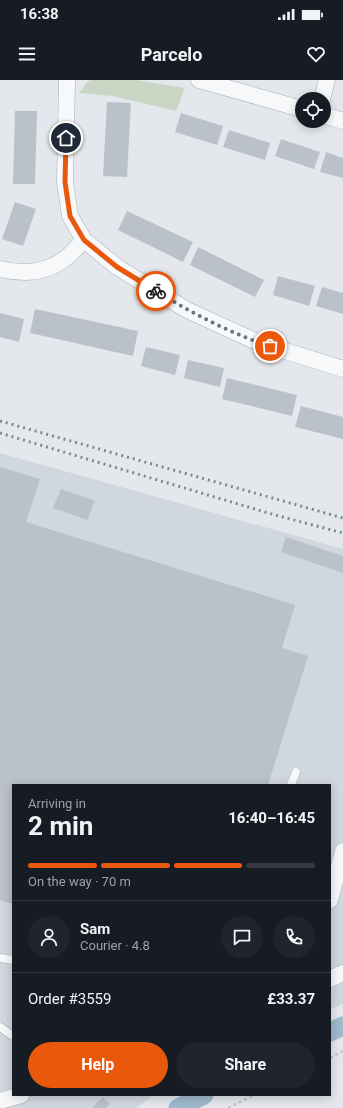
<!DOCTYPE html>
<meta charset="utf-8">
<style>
:root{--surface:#171b24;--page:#20242c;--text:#f1f3f6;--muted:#9ea1a6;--line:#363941;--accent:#ea580c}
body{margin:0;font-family:Roboto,sans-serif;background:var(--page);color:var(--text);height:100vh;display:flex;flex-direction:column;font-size:15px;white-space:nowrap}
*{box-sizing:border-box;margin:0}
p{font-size:13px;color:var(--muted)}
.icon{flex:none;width:22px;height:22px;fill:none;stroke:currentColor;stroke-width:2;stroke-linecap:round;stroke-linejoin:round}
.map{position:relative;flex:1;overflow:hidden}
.panel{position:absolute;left:12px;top:704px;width:319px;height:312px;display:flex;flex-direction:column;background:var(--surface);border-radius:0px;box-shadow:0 2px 10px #0003}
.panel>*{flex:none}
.controls{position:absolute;left:295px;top:12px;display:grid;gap:8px}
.controls a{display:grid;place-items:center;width:36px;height:36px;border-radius:50%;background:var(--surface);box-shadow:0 2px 10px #0003;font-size:20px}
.pin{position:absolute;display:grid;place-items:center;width:34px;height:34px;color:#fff;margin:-17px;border:2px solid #fff;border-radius:50%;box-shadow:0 1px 4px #0007}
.courier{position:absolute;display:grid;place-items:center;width:40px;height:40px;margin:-20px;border:3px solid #ea580c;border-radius:50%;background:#fff;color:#222;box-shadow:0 1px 5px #0007}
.headline em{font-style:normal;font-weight:700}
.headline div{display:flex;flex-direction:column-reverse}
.headline{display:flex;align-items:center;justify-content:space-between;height:68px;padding:0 16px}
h1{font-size:26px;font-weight:700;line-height:30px}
.bar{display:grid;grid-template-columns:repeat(4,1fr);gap:6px 4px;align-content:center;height:48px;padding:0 16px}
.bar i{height:5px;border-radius:3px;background:var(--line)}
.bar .selected{background:var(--accent)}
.bar p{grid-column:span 4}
.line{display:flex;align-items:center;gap:10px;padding:0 16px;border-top:1px solid var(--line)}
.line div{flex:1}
.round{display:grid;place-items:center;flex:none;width:42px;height:42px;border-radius:21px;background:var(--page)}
.button{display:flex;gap:8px;margin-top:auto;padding:8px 16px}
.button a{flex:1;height:46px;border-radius:24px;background:var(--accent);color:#fff;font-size:16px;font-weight:700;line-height:46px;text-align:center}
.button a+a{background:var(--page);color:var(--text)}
.status{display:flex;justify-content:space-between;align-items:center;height:28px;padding:0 20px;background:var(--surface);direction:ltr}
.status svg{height:11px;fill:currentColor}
header{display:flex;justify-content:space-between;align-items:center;height:52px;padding:0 16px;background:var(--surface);font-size:18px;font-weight:700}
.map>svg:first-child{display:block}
</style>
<div class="status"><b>16:38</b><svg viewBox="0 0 49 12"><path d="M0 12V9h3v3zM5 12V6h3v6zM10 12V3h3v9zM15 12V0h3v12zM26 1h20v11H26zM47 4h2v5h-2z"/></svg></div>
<header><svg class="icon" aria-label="menu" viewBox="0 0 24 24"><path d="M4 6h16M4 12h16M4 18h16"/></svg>Parcelo<svg class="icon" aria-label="heart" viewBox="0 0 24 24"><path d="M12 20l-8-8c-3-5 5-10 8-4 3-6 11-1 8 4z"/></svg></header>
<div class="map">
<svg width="343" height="1028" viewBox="0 0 343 1028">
<rect width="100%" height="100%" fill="#e4e8ec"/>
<path fill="#d1d7de" d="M0 373 343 469V924L330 929V705H13V1015H154L136 1028H0Z"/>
<path fill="#cad6c4" d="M92 0H136L185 8 176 31 112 16 79 13 88 1Z"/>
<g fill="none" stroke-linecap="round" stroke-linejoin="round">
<g stroke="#9eb9cd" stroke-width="19">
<path d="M330 952 343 946"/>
<path d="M178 1028 204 1015"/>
</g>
</g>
<g fill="#bac1ca">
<path d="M107 22 131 23 127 97 103 96Z"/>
<path d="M15 31H37L35 104H13Z"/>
<path d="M181 33 223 46 217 65 175 52Z"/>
<path d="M229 50 270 63 265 80 223 67Z"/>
<path d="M281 59 320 72 314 89 275 76Z"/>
<path d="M326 72 343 78V98L320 92Z"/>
<path d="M15 122 36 129 23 166 2 159Z"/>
<path d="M127 131 193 162 183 182 118 150Z"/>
<path d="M198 167 264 200 255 217 190 185Z"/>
<path d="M278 196 315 206 309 226 273 215Z"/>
<path d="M322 207 343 213V234L316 226Z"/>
<path d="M35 229 138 251 133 276 30 253Z"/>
<path d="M0 233 24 239 19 262 0 257Z"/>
<path d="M146 267 180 275 175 295 141 286Z"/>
<path d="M188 280 224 288 220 307 184 298Z"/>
<path d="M227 298 297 315 292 336 222 319Z"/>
<path d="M301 326 343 337V359L295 347Z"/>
<path d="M0 387 40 399 26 442 295 525 282 568 308 576 268 705H13V824L0 820Z"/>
<path d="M61 409 95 421 87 440 53 428Z"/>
<path d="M286 457 343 476V493L281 472Z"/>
<path d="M103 1017 110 1024 106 1028H92Z"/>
</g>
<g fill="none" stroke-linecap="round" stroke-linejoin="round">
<g stroke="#a8afb7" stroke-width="9">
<g id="service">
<path d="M291 705 296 692"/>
<path d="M0 878 13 880"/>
<path d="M0 947 13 956"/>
</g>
</g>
<g stroke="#a8afb7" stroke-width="17">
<g id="minor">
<path d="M67 0 65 102 70 136 84 160 117 187 187 230 257 262 343 289"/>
<path d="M199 0 302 29"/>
<path d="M322 19 327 0"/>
<path d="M324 35 343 41"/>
<path d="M0 189C22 194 44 194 63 180 71 175 77 167 84 160"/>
<path d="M330 820 343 771"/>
<path d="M330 899 343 893"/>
<path d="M0 1021 21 1015"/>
</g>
</g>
<g stroke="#c2c6cb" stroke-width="2.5" stroke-dasharray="3 3" stroke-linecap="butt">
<path d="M330 978 343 971"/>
<path d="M228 1028 254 1015"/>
</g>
<use href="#service" stroke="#f7f8fa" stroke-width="8"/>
<use href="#minor" stroke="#f7f8fa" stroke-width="16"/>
<g stroke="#7c8896" stroke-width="3" stroke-dasharray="2 4" stroke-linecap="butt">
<path d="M0 341 343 438"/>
<path d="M0 353 275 435 343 453"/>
</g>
</g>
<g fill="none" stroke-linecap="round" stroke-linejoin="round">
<path stroke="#6b747f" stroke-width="4" stroke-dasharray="0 7.2" d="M156 211C192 233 231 254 270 266"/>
<path stroke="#ea580c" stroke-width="5" d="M66 58 65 102 70 136 84 160 117 187 156 211"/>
</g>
</svg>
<div class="controls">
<a><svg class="icon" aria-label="locate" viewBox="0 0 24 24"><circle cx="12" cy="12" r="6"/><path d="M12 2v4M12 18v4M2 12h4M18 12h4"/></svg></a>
</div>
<div class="pin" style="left:270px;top:266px;background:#ea580c"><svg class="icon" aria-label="bag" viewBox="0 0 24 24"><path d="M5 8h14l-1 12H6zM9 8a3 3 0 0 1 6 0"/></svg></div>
<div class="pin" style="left:66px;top:58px;background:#1f2937"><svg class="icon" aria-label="home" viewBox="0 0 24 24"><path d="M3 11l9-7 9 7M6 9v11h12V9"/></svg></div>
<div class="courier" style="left:156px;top:211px"><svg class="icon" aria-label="bike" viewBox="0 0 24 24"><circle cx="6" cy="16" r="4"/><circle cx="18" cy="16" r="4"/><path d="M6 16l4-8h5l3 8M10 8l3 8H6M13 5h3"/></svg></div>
<section class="panel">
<div class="headline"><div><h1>2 min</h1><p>Arriving in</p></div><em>16:40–16:45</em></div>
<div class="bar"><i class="selected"></i><i class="selected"></i><i class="selected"></i><i></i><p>On the way · 70 m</p></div>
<div class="line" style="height:72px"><a class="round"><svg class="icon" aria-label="person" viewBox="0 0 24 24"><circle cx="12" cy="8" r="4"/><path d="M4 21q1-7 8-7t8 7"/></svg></a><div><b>Sam</b><p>Courier · 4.8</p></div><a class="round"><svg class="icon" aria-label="chat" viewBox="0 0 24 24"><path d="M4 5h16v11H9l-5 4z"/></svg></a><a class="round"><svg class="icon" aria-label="phone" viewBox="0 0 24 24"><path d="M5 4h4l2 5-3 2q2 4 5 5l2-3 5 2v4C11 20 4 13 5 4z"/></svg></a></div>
<div class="line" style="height:52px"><div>Order #3559</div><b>£33.37</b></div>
<div class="button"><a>Help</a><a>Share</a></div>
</section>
</div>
